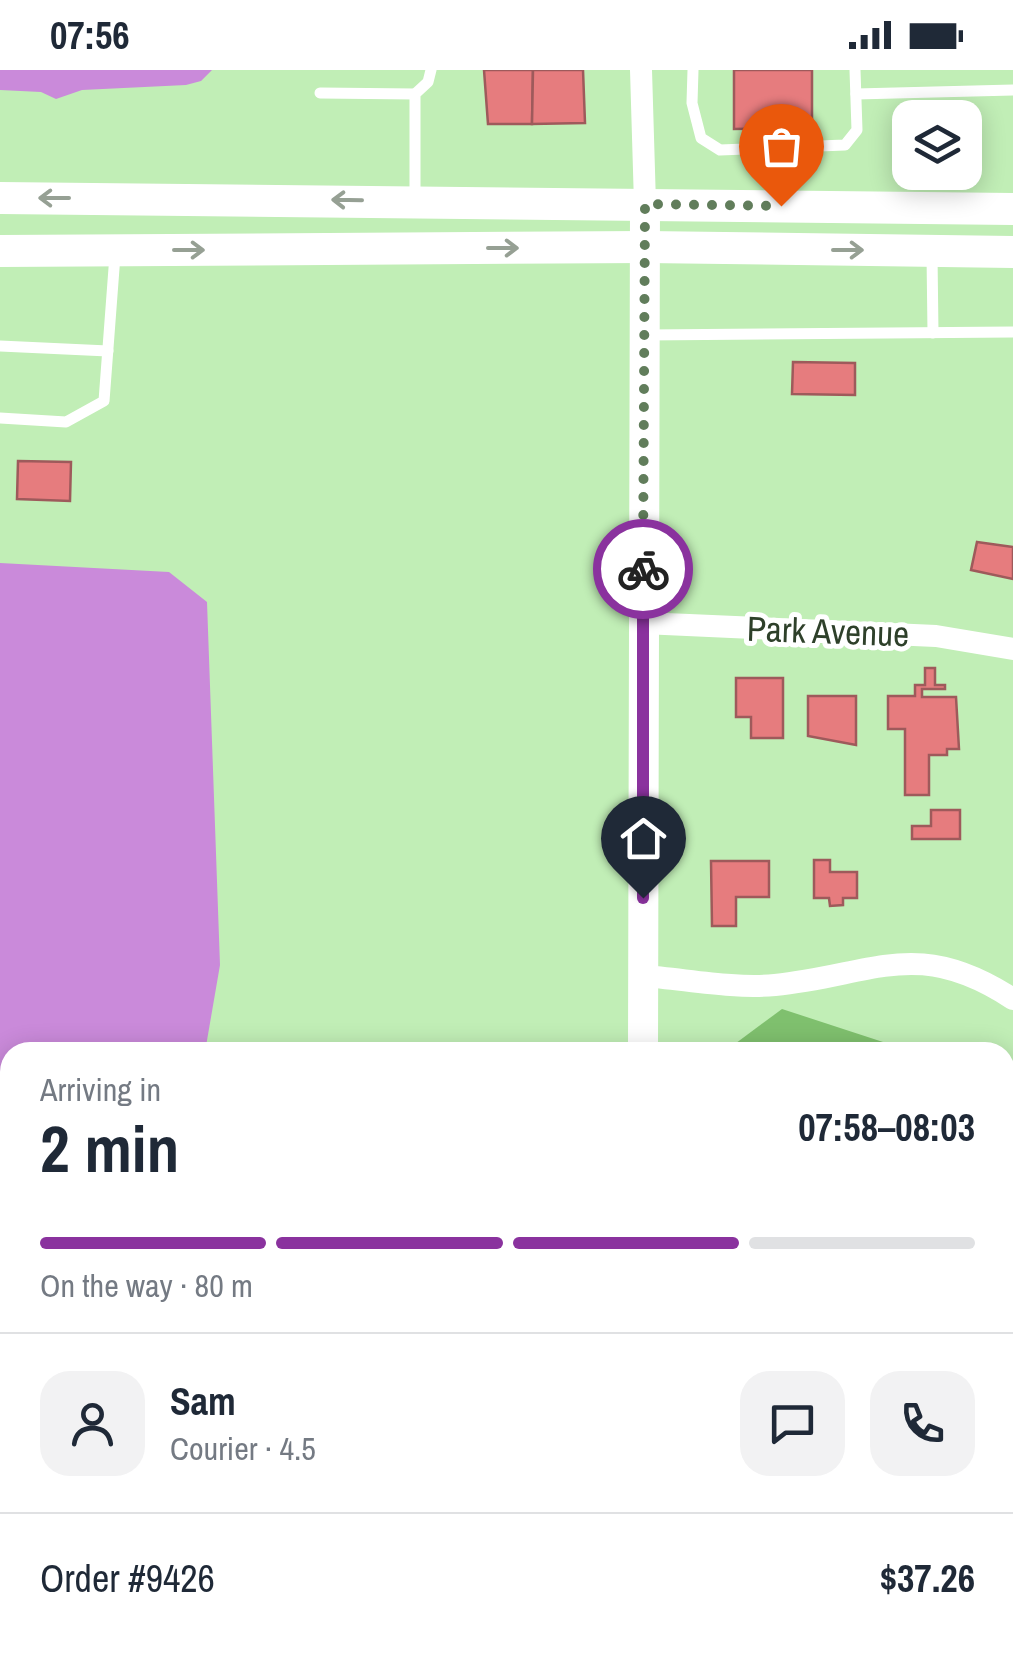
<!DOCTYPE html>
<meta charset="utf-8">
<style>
:root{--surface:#fff;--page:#f2f2f3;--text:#1f2937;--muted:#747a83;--line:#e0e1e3;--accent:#8a329e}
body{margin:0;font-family:"Archivo Narrow",sans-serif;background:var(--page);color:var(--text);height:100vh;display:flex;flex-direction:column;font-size:38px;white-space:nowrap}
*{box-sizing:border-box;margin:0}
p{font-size:32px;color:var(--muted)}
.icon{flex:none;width:55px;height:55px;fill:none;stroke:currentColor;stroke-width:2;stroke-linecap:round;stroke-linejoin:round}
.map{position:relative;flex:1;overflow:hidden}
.drawer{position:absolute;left:0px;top:972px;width:1015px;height:622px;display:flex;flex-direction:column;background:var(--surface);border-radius:30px 30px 0 0;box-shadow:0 5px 25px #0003}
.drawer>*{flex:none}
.fabs{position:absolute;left:892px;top:30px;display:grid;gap:20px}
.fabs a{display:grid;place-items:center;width:90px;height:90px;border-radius:20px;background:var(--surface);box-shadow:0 5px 25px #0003;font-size:50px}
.pin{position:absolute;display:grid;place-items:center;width:85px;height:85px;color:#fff;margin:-102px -42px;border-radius:50% 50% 50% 0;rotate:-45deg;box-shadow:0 0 10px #0007}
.pin .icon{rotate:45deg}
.courier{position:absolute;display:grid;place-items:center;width:100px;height:100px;margin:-50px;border:8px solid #8a329e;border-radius:50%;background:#fff;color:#222;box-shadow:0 2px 12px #0007}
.headline em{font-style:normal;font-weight:700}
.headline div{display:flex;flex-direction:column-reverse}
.headline{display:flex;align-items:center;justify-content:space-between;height:170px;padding:0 40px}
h1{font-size:65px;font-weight:700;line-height:75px}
.bar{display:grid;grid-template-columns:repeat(4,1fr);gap:15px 10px;align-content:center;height:120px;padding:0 40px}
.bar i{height:12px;border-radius:8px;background:var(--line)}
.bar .on{background:var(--accent)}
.bar p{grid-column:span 4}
.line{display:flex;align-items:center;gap:25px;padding:0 40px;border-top:2px solid var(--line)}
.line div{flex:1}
.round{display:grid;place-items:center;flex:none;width:105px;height:105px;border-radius:30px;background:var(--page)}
.status{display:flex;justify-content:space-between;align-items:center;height:70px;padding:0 50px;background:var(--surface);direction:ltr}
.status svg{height:28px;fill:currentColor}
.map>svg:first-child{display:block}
</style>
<div class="status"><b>07:56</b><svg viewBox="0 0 49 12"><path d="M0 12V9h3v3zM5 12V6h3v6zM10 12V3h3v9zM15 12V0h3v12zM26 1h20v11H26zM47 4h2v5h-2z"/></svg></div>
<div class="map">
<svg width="1013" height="1594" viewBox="0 0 1013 1594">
<rect width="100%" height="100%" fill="#c1eeb6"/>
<g fill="#7fc06e">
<path d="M782 939 883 972 900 982H724Z"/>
<path d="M1005 1043 1013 1046V1333L1005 1334Z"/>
</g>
<g fill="#ca8ada">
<path d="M0 0H212L201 11 186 15 82 20 56 29 41 22 0 20Z"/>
<path d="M0 493 169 502 207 532 220 895 205 982H10V1509L0 1520Z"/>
</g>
<g fill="#e67c7e" stroke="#9e5a5b" stroke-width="2.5">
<path d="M484 0H533L532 54H488Z"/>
<path d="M533 0H583L585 53 532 54Z"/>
<path d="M734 0H812V58L734 59Z"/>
<path d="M793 292 855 293V325L792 324Z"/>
<path d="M18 391 71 392 70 431 17 429Z"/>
<path d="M977 472 1013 477V509L971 500Z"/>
<path d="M925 598H935V615H945V619H922V627H956L959 679H947V685H929V725H905V659H888V626H915V615H925Z"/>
<path d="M736 608H783V668H751V647H736Z"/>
<path d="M808 626H856V675L808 666Z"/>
<path d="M931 740H960V769H912V756H931Z"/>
<path d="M814 790H830V802H857V828H843V835L830 836 829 828H814Z"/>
<path d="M711 791H769V827H736V856H712Z"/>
</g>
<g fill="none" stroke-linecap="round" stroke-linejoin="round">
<g stroke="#fff" stroke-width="11">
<path d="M693 0 692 33 701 68 720 80 845 75 857 60 855 0"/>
<path d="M320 23 415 24"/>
<path d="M856 24 1013 20"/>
<path d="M415 131V24L428 12 431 0"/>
<path d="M932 185 933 263"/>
<path d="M646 265 1013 262"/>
<path d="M0 276 108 281"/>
<path d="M0 348 66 352 104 331 115 185"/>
</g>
<g stroke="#fff" stroke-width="22">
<path d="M641 0 645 134"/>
<path d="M643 553 936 566 1013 579"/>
<path d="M643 906C685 909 733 919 775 915 874 905 917 866 1013 929"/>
<path d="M1005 1531 1013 1532"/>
<path d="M883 1594 892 1585"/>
</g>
<g stroke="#fff" stroke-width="30">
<path d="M643 982 645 134"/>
<path d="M644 1585V1594"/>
</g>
<g stroke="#fff" stroke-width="32">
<path d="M0 128 1013 139"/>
<path d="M0 181 646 177 1013 182"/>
</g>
</g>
<defs><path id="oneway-shaft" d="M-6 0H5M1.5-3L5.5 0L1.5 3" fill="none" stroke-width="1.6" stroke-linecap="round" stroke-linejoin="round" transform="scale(2.5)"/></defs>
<g stroke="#96a094">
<use href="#oneway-shaft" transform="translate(54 128) rotate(180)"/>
<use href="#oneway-shaft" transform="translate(347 130) rotate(-179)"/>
<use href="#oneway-shaft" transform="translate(503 178)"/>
<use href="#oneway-shaft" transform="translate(189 180)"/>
<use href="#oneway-shaft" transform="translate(848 180)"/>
</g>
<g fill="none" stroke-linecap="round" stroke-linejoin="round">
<path stroke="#617d5b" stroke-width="10" stroke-dasharray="0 18" d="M643 499 645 134 781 136"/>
<path stroke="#8a329e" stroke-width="12" d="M643 828V499"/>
</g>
<g text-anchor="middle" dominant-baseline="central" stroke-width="10" stroke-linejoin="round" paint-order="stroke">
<g font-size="35" fill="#2e402a" stroke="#fff">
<text transform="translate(828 561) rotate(2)">Park Avenue</text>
</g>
</g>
</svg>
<div class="fabs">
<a><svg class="icon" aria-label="layers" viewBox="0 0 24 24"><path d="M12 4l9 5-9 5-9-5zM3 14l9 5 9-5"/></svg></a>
</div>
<div class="pin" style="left:781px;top:136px;background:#ea580c"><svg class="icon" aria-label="bag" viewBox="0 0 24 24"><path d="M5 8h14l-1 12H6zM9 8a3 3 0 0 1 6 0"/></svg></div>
<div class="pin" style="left:643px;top:828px;background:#1f2937"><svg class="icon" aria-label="home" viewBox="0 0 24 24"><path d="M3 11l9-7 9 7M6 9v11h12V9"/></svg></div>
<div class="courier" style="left:643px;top:499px"><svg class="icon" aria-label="bike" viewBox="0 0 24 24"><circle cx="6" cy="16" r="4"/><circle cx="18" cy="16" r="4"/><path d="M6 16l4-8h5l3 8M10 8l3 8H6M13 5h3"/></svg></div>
<section class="drawer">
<div class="headline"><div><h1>2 min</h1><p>Arriving in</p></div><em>07:58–08:03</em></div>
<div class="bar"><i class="on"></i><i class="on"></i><i class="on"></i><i></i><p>On the way · 80 m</p></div>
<div class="line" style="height:180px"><a class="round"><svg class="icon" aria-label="person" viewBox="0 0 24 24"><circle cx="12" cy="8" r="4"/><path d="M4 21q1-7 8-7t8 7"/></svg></a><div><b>Sam</b><p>Courier · 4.5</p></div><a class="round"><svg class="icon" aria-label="chat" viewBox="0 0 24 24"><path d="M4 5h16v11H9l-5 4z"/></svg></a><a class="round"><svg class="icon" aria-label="phone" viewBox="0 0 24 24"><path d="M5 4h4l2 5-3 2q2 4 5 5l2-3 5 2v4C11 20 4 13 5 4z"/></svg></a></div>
<div class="line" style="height:130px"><div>Order #9426</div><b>$37.26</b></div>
</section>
</div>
